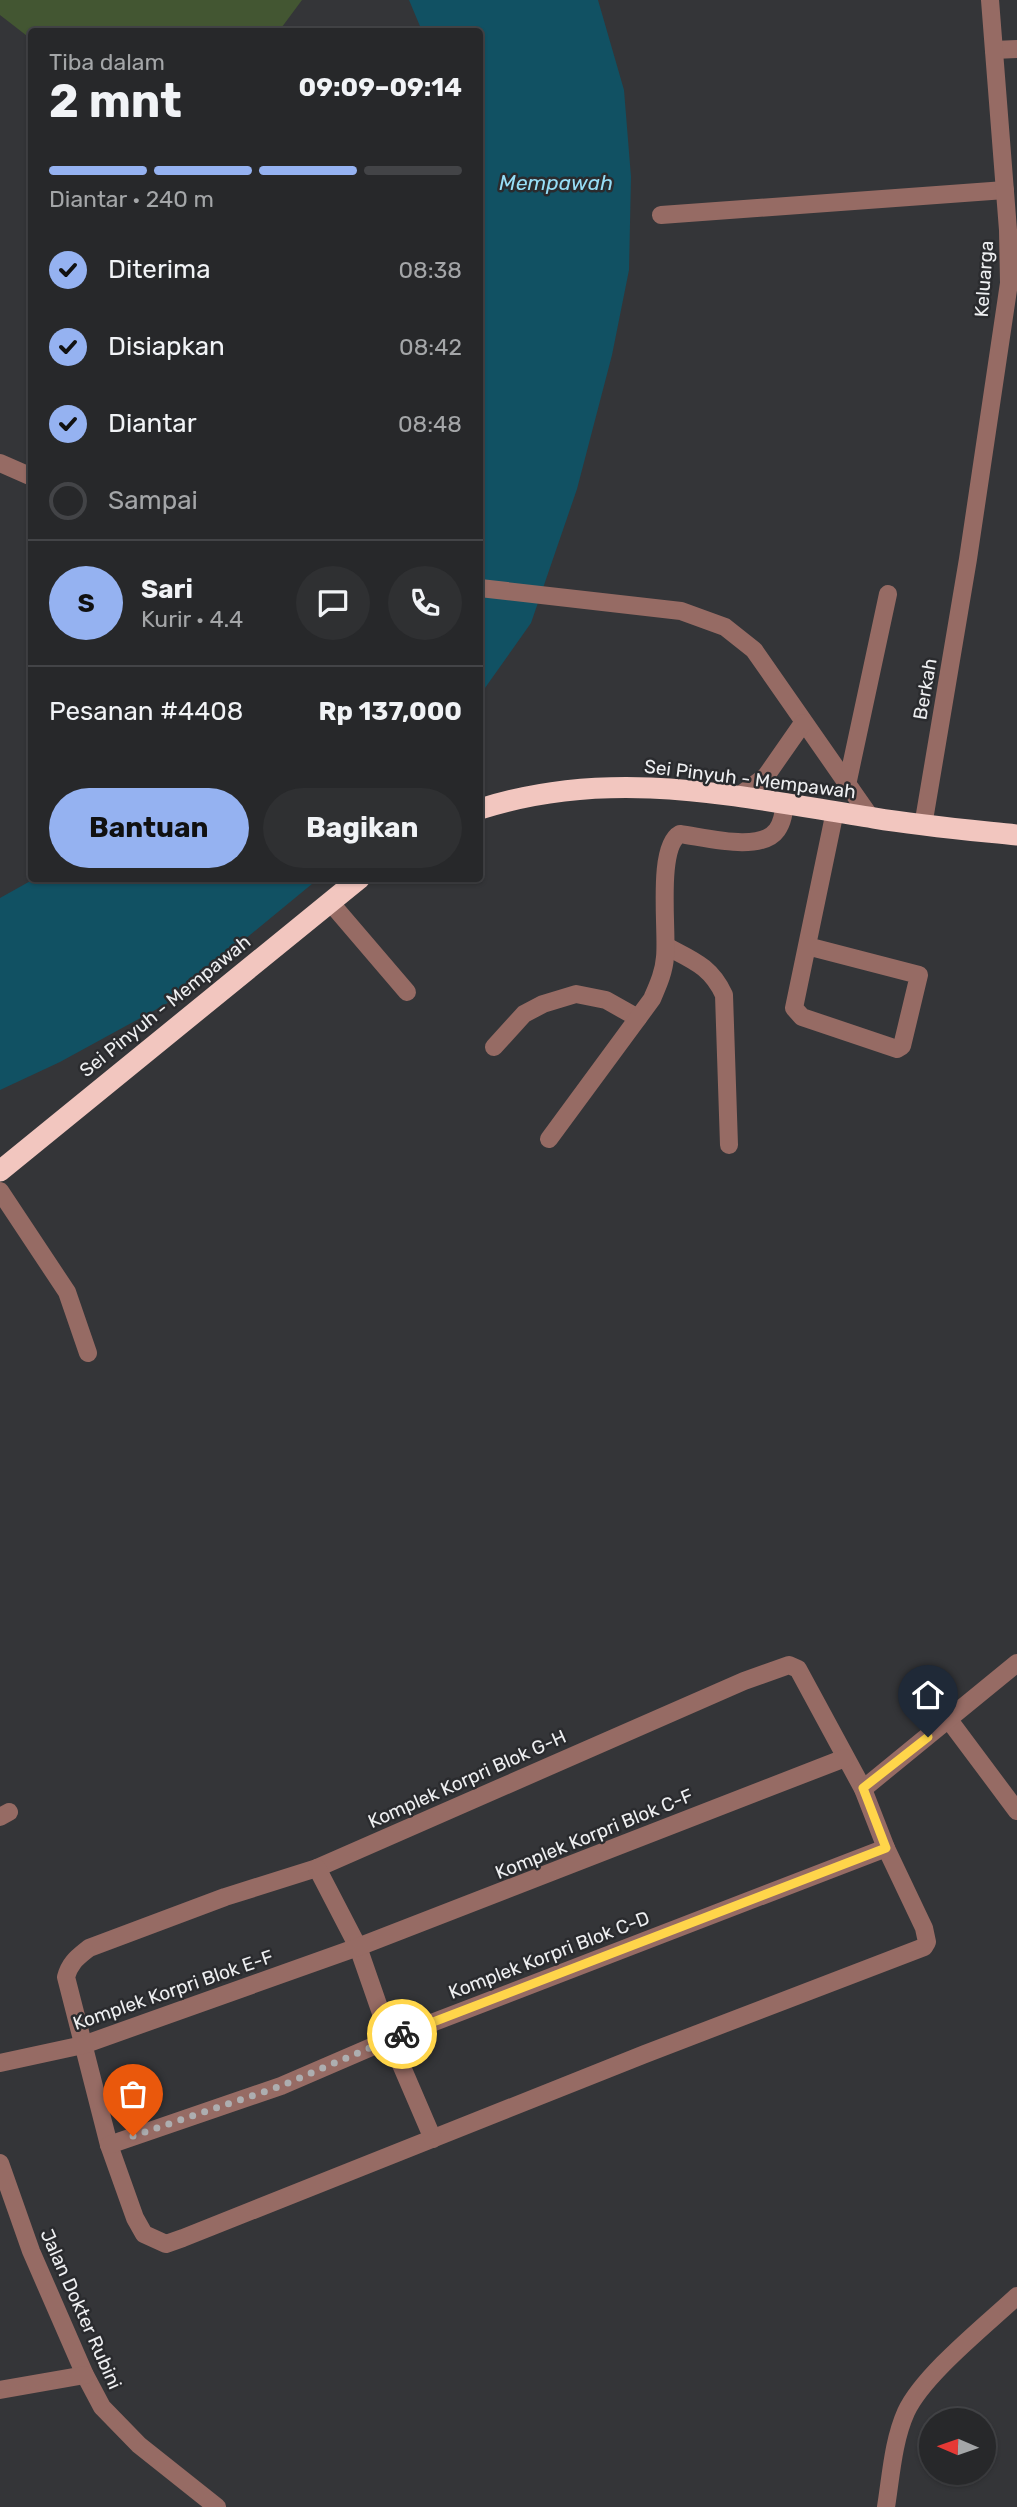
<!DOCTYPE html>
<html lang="id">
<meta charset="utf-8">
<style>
:root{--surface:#27282a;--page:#2f3032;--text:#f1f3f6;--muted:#a4a6a8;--line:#434447;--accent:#95b2f1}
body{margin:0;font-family:Rubik,sans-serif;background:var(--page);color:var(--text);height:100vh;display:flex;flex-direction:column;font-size:26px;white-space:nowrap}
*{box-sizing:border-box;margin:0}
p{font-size:23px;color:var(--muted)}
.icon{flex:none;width:38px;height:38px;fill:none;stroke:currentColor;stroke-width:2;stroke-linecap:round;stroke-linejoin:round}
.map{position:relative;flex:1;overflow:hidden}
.sheet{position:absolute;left:28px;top:28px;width:455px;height:854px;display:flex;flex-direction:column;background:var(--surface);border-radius:7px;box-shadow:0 2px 5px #0004,0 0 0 2px var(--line)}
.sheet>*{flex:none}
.needle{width:46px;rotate:272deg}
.buttons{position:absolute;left:919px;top:2408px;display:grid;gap:14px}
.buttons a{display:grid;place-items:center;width:77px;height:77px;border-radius:50%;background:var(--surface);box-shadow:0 2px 5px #0004,0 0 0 2px var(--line);font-size:35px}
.pin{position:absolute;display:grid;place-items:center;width:60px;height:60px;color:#fff;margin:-72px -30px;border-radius:50% 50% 50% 0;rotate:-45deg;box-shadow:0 0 7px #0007}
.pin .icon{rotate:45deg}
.courier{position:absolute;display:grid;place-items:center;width:70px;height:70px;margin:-35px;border:5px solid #ffd54a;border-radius:50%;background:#fff;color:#222;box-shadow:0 2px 9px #0007}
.head em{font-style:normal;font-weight:700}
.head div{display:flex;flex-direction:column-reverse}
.head{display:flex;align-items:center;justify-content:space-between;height:119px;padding:0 21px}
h1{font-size:46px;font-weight:700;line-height:52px}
.bar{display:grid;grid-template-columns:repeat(4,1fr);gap:10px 7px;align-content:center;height:84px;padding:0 21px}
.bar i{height:9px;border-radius:5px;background:var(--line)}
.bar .on{background:var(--accent)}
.bar p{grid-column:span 4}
.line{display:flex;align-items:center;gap:18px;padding:0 21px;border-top:2px solid var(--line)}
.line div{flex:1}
.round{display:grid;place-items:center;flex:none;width:74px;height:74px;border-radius:37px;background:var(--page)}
ol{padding:0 21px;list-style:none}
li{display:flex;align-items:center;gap:21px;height:77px}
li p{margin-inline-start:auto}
li .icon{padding:7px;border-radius:50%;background:var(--accent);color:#111;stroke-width:4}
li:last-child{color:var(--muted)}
li i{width:38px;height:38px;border:4px solid var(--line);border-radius:50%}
.action{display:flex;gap:14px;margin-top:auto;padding:14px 21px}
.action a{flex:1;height:80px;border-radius:42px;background:var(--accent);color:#111;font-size:28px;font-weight:700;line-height:80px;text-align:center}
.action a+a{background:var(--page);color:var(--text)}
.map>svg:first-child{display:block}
</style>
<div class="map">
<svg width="1017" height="2507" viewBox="0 0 1017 2507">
<rect width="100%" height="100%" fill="#343538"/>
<path fill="#435632" d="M0 0H302L279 31 32 32 31 39 0 15Z"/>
<g fill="#115163">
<path d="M409 0H598L624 90 631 177 629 270 612 355 577 489 531 623 480 695V32L422 31Z"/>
<path d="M34 879V878L318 879 166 1004 60 1062 0 1090V898Z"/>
</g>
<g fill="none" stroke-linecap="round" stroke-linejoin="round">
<g stroke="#966b64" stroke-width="18">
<path d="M994 50 1017 49"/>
<path d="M661 215 1005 190"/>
<path d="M0 463 32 477"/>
<path d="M480 588 681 611 725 627 754 650 871 818"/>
<path d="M847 785 888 594"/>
<path d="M739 796 766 776 803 723"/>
<path d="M923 826 968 559 1009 283 1008 230 990 0"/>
<path d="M330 902 407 992"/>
<path d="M666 946C692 960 711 966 724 995L729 1145"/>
<path d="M807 946 919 975 902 1046 897 1049 802 1017 794 1008 835 811"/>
<path d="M494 1047 524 1014 543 1004 576 994 606 1000 638 1018"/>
<path d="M549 1139 652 999C658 985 664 972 665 957 668 932 656 847 680 834 704 837 761 853 777 830 783 822 784 811 785 802"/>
<path d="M0 1191 67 1292 88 1353"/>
<path d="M789 1665 798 1669 863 1789 886 1848 924 1928 927 1942 924 1947 645 2054 183 2238 166 2244 144 2234 135 2218 109 2145 66 1977C70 1962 78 1957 89 1948L225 1897 317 1868 744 1681Z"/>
<path d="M949 1720 1017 1811"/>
<path d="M863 1789 1017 1663"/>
<path d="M0 1817 9 1812"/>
<path d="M317 1868 358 1947 390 2039 433 2139"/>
<path d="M0 2063 83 2045 358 1947 845 1758"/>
<path d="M109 2145 281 2086 390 2039 886 1848"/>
<path d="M0 2163 31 2251 85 2375 102 2407 139 2445 217 2507"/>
<path d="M0 2390 85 2375"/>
<path d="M886 2507C891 2476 893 2441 906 2412 923 2375 986 2325 1017 2296"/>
</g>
<g stroke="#f2c6bf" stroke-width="21">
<path d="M480 809C614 766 739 797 874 818 922 826 969 830 1017 835"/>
<path d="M0 1171 360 878"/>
</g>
</g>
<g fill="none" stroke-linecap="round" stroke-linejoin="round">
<path stroke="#adaeb0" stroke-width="7" stroke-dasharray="0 12.6" d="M133 2136 281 2086 402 2034"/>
<path stroke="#ffd54a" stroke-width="9" d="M402 2034 886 1848 863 1788 928 1737"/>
</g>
<g text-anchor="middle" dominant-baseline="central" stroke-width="5" stroke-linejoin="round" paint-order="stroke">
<g font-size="19" fill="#eeeff1" stroke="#2a2b2e">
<text transform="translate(984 279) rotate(-86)">Keluarga</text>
<text transform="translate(925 689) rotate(-80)">Berkah</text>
<text transform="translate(750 779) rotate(7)">Sei Pinyuh - Mempawah</text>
<text transform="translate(165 1006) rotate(-39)">Sei Pinyuh - Mempawah</text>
<text transform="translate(467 1779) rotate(-24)">Komplek Korpri Blok G-H</text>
<text transform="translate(594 1834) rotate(-22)">Komplek Korpri Blok C-F</text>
<text transform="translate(549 1955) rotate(-21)">Komplek Korpri Blok C-D</text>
<text transform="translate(173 1990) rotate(-19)">Komplek Korpri Blok E-F</text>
<text transform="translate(81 2309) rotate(66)">Jalan Dokter Rubini</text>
</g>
<g font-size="21" font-style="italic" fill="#97def7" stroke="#2a2b2e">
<text x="556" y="182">Mempawah</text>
</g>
</g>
</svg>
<div class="buttons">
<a><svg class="needle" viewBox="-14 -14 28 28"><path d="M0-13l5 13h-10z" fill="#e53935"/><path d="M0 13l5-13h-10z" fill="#a4a6a8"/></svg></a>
</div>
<div class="pin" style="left:133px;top:2136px;background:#ea580c"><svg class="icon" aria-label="bag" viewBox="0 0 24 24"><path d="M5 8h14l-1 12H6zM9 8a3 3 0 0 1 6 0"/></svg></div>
<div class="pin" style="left:928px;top:1737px;background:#1f2937"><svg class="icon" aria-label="home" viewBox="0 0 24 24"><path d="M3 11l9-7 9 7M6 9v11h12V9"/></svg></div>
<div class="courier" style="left:402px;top:2034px"><svg class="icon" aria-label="bike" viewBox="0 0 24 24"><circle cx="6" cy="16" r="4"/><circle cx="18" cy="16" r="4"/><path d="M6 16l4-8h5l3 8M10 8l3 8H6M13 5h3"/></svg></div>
<section class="sheet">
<div class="head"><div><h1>2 mnt</h1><p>Tiba dalam</p></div><em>09:09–09:14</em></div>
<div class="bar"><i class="on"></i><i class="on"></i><i class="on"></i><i></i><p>Diantar · 240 m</p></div>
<ol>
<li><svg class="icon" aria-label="check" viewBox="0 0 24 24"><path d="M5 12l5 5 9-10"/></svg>Diterima<p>08:38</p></li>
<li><svg class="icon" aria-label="check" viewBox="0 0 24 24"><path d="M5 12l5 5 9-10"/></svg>Disiapkan<p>08:42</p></li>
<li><svg class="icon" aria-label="check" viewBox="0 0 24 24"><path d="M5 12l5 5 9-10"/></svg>Diantar<p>08:48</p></li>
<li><i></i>Sampai</li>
</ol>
<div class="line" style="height:126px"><b class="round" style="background:var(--accent);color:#111">S</b><div><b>Sari</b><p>Kurir · 4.4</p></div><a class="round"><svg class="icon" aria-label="chat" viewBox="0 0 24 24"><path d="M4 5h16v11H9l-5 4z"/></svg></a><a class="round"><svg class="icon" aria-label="phone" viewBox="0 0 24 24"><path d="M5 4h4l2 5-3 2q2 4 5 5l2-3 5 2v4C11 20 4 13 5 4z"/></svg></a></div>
<div class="line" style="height:91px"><div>Pesanan #4408</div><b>Rp 137,000</b></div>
<div class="action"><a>Bantuan</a><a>Bagikan</a></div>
</section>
</div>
